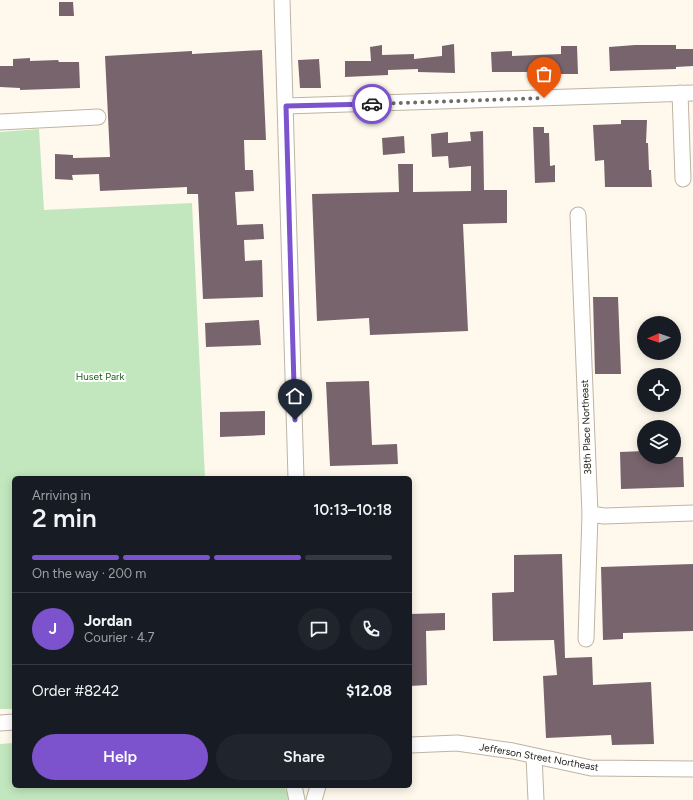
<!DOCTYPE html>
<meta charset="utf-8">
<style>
:root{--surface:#171b24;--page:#20242c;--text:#f1f3f6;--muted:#9ea1a6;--line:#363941;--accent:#7c53cc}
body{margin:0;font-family:Figtree,sans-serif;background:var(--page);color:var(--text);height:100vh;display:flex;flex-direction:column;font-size:15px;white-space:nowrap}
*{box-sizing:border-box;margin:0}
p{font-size:13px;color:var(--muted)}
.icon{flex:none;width:22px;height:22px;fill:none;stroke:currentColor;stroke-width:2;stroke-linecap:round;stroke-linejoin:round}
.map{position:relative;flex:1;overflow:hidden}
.panel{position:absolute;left:12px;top:476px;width:400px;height:312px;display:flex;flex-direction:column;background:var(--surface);border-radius:6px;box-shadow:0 2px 10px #0003}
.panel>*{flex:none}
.needle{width:26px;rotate:268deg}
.tools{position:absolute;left:637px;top:316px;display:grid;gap:8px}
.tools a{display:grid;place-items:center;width:44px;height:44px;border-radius:50%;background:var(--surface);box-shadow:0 2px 10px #0003;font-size:20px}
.pin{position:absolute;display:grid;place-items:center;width:34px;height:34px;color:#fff;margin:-41px -17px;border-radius:50% 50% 50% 0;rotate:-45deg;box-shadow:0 0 4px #0007}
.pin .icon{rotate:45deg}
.courier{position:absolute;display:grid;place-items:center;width:40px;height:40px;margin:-20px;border:3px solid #7c53cc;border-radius:50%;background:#fff;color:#222;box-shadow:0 1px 5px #0007}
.overview em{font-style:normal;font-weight:600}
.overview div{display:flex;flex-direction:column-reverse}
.overview{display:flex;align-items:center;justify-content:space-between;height:68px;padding:0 20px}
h1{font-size:26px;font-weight:600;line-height:30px}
.bar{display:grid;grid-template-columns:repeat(4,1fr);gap:6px 4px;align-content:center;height:48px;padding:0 20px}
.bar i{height:5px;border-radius:3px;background:var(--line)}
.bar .active{background:var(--accent)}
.bar p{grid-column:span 4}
.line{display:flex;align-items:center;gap:10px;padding:0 20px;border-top:1px solid var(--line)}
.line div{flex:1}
.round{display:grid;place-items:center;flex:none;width:42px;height:42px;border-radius:21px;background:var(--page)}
.primary-button{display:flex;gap:8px;margin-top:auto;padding:8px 20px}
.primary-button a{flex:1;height:46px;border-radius:24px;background:var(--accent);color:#fff;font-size:16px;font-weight:600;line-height:46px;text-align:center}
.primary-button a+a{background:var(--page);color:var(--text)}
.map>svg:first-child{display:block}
</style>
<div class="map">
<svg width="693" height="800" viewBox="0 0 693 800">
<rect width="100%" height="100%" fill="#fff9ed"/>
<g fill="#c2e7be">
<path d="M39 129 44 210 192 203 205 478H14V709H0V132Z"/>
<path d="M14 743V786H284L290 800H0V744Z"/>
</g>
<g fill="#77646d">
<path d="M59 2H73L74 16H59Z"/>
<path d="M454 44 455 73 418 72V69L388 70V75L345 77V61H371L370 47 382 45V55L414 54V59L442 56V46Z"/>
<path d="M635 45H676V49H693V66L676 67V69L610 71 609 47Z"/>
<path d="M561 46H577L578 74H529V72H492L491 52 512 51V56L561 54Z"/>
<path d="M262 50 266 140H244L245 170H253L254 191 235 192 237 225 263 224 264 239 244 240 245 261 262 260 263 297 203 299 198 194H187V187L100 191 99 174 72 175 73 180 55 179V154L73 155V158L110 157 105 56 192 51V54Z"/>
<path d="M30 58V61L58 60 59 62H79L80 88 20 90V88L0 87V66H13V59Z"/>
<path d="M319 59 321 88H300L298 60Z"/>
<path d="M621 120H647L646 143H648L649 170H651L652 187H605L604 160 595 161 593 125 621 124Z"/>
<path d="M533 127H544V133H549L550 166 555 165V182L535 183Z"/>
<path d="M483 131 484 190H507V223L463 224 468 331 370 335 369 318 317 321 312 194 399 192 398 164H413V192L471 191V166L449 168 448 156 432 157 431 134 448 132V143L471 141 470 132Z"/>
<path d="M404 136 405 153 383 155 382 138Z"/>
<path d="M593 297H618L621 374H595Z"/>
<path d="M259 320 261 345 206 347 205 323Z"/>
<path d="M369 381 372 445 397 444 398 464 330 466 326 382Z"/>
<path d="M265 411V435L220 437V412Z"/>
<path d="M644 451V457H683L684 487 621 489 620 452Z"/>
<path d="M562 554 565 658 592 657 593 685 651 682 654 744 612 745 611 735 546 738 543 676 557 675 554 640 493 641 492 593 514 592V555Z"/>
<path d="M693 564V631L623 633V639L603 640 601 567Z"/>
<path d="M445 613V630L426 631 427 685 410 686V614Z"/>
</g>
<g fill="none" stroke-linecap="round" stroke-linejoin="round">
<g stroke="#beb4a2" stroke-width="17">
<g id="minor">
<path d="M282 0 296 478"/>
<path d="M680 93 683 179"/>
<path d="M286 106 693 93"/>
<path d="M0 122 98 117"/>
<path d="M578 215 590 514 586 639"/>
<path d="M590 514 604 516 693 513"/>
<path d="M0 723 14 722"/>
<path d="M410 745 457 743 513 751 591 768 693 769"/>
<path d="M534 756 536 800"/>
<path d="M294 786 297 800"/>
<path d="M314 800 318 786"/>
</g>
</g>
<use href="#minor" stroke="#fff" stroke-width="15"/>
</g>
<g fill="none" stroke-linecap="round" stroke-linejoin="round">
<path stroke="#716c63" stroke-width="4" stroke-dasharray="0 7.2" d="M372 104 544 98"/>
<path stroke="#7c53cc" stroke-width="5" d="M295 420 286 106 372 104"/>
</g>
<g text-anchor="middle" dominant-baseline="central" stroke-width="4" stroke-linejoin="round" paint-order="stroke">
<g font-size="10" fill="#165d16" stroke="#fff">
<text x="100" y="376">Huset Park</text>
</g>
<g font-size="10" fill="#242019" stroke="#fff">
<text transform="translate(586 427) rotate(-92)">38th Place Northeast</text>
<text transform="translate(539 757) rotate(10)">Jefferson Street Northeast</text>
</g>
</g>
</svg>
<div class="tools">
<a><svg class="needle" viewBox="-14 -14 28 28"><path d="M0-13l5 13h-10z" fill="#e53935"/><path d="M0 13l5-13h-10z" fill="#9ea1a6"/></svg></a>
<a><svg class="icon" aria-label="locate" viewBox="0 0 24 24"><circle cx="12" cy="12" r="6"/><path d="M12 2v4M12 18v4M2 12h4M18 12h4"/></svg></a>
<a><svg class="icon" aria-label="layers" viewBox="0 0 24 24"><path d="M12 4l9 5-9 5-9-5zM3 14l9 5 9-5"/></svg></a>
</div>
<div class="pin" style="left:544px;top:98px;background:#ea580c"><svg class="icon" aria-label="bag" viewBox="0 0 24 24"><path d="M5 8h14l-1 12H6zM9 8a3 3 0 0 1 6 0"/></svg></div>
<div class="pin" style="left:295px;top:420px;background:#1f2937"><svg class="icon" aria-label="home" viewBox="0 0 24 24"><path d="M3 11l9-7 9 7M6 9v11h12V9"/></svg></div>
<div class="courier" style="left:372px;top:104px"><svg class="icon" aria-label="car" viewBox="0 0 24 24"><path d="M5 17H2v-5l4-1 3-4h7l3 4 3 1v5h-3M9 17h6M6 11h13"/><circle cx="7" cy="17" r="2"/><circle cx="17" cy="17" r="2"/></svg></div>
<section class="panel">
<div class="overview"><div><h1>2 min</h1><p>Arriving in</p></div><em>10:13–10:18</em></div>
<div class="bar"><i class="active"></i><i class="active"></i><i class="active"></i><i></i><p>On the way · 200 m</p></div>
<div class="line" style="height:72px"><b class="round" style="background:var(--accent);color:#fff">J</b><div><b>Jordan</b><p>Courier · 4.7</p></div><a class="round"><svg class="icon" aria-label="chat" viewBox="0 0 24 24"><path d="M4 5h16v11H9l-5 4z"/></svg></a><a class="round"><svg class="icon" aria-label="phone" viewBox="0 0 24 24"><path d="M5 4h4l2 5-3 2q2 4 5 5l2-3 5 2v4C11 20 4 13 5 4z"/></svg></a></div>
<div class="line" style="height:52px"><div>Order #8242</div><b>$12.08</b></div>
<div class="primary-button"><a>Help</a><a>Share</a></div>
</section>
</div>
